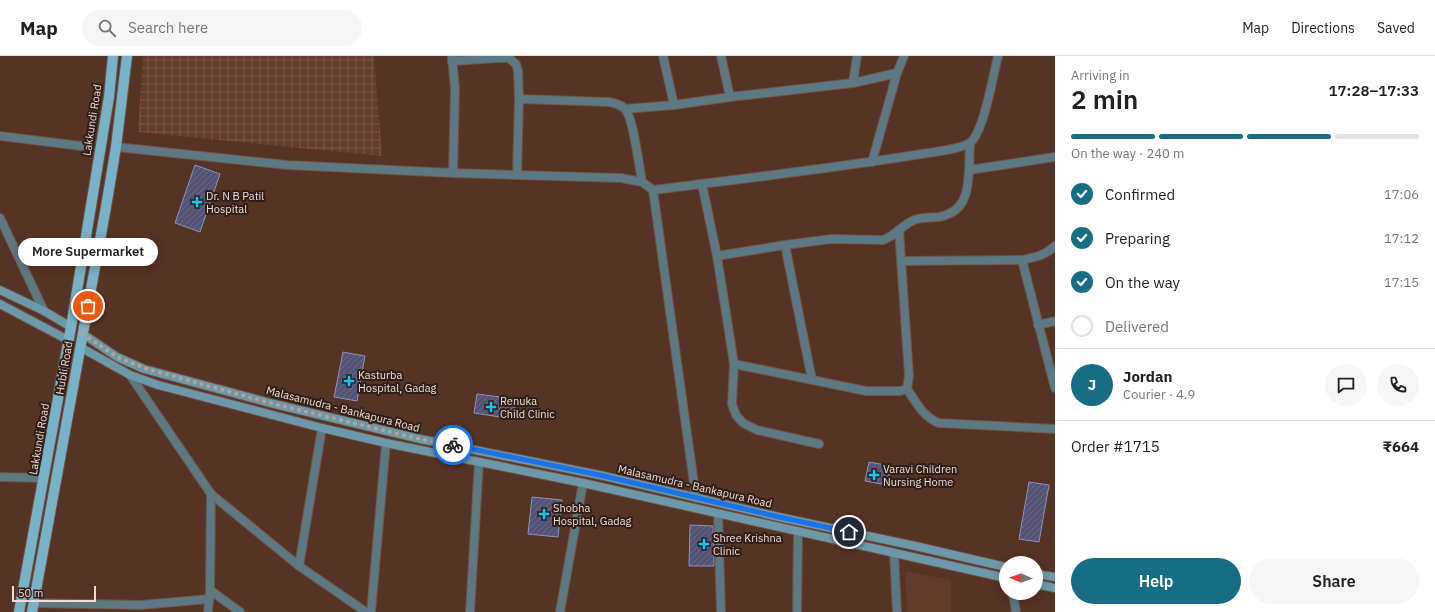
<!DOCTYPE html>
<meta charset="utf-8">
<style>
:root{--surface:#fff;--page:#f6f6f6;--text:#202124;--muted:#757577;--line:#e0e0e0;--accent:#176d84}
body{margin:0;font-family:"IBM Plex Sans",sans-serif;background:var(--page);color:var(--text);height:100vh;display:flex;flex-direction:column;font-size:15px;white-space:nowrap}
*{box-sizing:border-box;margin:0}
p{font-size:13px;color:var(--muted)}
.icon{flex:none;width:22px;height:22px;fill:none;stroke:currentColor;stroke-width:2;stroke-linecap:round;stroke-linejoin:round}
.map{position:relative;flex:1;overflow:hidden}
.drawer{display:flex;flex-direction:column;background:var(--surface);width:380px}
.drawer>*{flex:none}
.needle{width:26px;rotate:272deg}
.controls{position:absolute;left:999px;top:500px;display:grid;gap:8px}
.controls a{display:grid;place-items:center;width:44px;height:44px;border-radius:50%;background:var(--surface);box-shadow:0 2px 10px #0003;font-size:20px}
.scale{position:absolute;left:12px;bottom:10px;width:84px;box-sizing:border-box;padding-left:4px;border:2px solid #f2dcd3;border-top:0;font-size:11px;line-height:14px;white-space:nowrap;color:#f2dcd3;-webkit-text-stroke:3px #2f1f19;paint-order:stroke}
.pin{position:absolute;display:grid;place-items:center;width:34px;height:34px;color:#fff;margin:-17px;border:2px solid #fff;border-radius:50%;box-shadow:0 1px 4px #0007}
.courier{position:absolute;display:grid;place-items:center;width:40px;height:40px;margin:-20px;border:3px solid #1a73e8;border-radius:50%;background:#fff;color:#222;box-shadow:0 1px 5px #0007}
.bubble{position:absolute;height:28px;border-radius:14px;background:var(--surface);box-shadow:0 2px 10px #0003;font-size:13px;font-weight:600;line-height:28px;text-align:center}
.overview em{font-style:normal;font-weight:600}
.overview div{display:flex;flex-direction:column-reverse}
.overview{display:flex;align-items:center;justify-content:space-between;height:68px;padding:0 16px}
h1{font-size:26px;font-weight:600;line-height:30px}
.bar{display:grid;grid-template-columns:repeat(4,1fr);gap:6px 4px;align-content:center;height:48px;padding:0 16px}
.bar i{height:5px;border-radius:3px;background:var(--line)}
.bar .selected{background:var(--accent)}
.bar p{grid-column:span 4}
.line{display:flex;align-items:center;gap:10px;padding:0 16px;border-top:1px solid var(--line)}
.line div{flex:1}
.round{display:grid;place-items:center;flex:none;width:42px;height:42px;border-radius:21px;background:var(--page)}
ol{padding:0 16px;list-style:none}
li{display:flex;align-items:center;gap:12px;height:44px}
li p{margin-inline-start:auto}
li .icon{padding:4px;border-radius:50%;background:var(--accent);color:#fff;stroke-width:4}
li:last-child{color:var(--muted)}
li i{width:22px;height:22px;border:2px solid var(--line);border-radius:50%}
.cta{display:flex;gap:8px;margin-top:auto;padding:8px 16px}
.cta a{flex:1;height:46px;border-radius:24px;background:var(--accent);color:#fff;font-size:16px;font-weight:600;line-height:46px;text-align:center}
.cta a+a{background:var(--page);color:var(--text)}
header{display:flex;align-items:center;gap:24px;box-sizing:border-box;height:56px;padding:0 20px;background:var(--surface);border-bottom:1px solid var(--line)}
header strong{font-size:19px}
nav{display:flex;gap:22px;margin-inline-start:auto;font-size:14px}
.search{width:280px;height:36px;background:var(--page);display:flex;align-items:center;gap:10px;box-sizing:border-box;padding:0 14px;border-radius:22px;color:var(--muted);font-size:15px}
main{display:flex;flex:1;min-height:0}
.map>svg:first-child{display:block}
</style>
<header>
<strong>Map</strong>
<div class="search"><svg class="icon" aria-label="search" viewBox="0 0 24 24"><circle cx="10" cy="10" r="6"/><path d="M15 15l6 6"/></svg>Search here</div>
<nav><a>Map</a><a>Directions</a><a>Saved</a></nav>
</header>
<main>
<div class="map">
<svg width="1055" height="556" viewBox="0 0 1055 556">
<defs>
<pattern id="industrial-grid" width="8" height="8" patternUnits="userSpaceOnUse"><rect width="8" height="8" fill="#633b2a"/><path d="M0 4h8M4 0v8" fill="none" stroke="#7a5748"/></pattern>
<pattern id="building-hatch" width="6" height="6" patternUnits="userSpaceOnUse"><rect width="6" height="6" fill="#525375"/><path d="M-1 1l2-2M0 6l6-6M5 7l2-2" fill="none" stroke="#6b6b88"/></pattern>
</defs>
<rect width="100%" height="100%" fill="#553325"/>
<path fill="#633b2a" d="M905 515 951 524V556H907Z"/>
<path fill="url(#industrial-grid)" d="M143 0H374L382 100 138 76Z"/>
<g fill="url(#building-hatch)" stroke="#8f91b6">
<path d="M195 109 220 118 200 176 175 167Z"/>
<path d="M343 296 365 300 357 345 334 341Z"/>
<path d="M477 338 516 343 513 363 474 357Z"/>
<path d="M869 406 891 410 887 429 865 425Z"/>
<path d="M1029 426 1049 429 1039 486 1019 483Z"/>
<path d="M532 441 562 444 558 481 528 478Z"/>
<path d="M690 469 713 470 714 510H689Z"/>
</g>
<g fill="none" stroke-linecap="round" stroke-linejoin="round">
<g stroke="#715144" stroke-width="10">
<g id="minor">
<path d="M663 0 674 49"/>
<path d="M721 0 730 41"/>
<path d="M452 1 455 33 453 117"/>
<path d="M452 5 499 2H509L516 8 518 15 519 43 517 119"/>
<path d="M897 17 904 0"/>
<path d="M853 27 857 0"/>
<path d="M519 43 609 46C615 47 622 49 626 54 634 66 639 110 642 126"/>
<path d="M625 53 674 49 730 41 853 27 897 17 872 106"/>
<path d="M0 80 81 90"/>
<path d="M970 87 969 114 1055 101"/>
<path d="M116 91 287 109 453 117 621 122 642 126 653 134 696 442"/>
<path d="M702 128 717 200 734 308 732 348 736 359 743 367 757 374 819 388"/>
<path d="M653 134C740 123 828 113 915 99 926 97 964 93 971 86 984 74 993 20 998 0"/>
<path d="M0 162 44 255"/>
<path d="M899 174 909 320 907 333C916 346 923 361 939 367L1055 373"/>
<path d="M785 189 812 324"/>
<path d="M717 200 785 189 831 183 883 184C895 180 902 169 914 164 922 161 930 162 939 161 964 156 968 138 969 114"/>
<path d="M1022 204 1055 332"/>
<path d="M901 205 1022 204C1036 201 1044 200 1055 190"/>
<path d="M1038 269 1055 265"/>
<path d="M734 308 866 335H900L907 333"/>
<path d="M130 319 211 438 299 510 366 556"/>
<path d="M0 421 44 422"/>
<path d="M718 458 721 556"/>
<path d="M894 497 897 556"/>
<path d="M299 510 322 372"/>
<path d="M210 534 240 556"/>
<path d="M1013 537 1016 556"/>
<path d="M34 547 141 549 209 543"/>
<path d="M208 556 210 534 211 438"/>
<path d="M371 556 386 387"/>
<path d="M470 556 479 406"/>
<path d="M560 556 583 427"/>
<path d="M797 556 798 476"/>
</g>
</g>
<g stroke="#715144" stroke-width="10">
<g id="secondary">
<path d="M0 234 44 255 71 271"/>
<path d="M0 248 68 284"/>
<path d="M83 278 117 301 144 313 270 347 420 383 604 420 779 461 915 490 1006 511"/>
<path d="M80 291 130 319 158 329 322 372 386 387 583 427 1006 522"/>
<path d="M1036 518 1055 521"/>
<path d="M1036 528 1055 532"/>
</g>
</g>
<g stroke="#715144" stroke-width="12">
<g id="primary">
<path d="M19 556 71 271 109 41 113 0"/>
<path d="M32 556 106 151 116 91 127 0"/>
</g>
</g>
<use href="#minor" stroke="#5c7883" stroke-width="8"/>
<use href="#secondary" stroke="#6c99aa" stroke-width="8"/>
<use href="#primary" stroke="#77b2c8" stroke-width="10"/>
</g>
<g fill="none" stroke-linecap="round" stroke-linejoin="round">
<path stroke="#bba196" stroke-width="4" stroke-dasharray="0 7.2" d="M88 250 83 278 117 301 144 312 270 347 420 383 453 389"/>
<path stroke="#1a73e8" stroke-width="5" d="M453 389 604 420 779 461 849 476"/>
</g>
<g fill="#0bcafa" stroke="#2f1f19" stroke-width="1.5">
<path d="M195 140h4v4h4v4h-4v4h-4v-4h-4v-4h4z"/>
<path d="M347 319h4v4h4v4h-4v4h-4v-4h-4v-4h4z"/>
<path d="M489 345h4v4h4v4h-4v4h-4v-4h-4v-4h4z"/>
<path d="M872 413h4v4h4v4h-4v4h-4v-4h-4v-4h4z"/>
<path d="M542 452h4v4h4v4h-4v4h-4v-4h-4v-4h4z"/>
<path d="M702 482h4v4h4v4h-4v4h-4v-4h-4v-4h4z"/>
</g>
<g text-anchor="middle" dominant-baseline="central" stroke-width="4" stroke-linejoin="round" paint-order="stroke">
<g font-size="11" fill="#f2dcd3" stroke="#2f1f19">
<text transform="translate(92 64) rotate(-81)">Lakkundi Road</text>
<text transform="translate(64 312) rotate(-80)">Hubli Road</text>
<text transform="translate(343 353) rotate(14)">Malasamudra - Bankapura Road</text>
<text transform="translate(39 383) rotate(-80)">Lakkundi Road</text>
<text transform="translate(695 430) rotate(13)">Malasamudra - Bankapura Road</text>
</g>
<g font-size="11" fill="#f2dcd3" stroke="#2f1f19" text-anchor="start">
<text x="206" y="140">Dr. N B Patil<tspan x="206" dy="13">Hospital</tspan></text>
<text x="358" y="319">Kasturba<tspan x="358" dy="13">Hospital, Gadag</tspan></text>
<text x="500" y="345">Renuka<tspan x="500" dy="13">Child Clinic</tspan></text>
<text x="883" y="413">Varavi Children<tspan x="883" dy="13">Nursing Home</tspan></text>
<text x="553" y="452">Shobha<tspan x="553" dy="13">Hospital, Gadag</tspan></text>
<text x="713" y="482">Shree Krishna<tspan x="713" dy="13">Clinic</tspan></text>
</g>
</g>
</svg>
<div class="controls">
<a><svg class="needle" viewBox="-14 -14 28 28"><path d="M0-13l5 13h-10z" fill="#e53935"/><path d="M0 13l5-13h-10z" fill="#757577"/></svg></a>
</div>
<div class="scale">50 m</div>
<div class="pin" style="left:88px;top:250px;background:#ea580c"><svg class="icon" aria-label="bag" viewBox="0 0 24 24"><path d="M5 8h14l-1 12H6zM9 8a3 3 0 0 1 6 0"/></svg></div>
<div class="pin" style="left:849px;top:476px;background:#1f2937"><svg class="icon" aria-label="home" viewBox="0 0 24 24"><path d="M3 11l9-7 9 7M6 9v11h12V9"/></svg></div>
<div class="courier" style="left:453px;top:389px"><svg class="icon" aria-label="bike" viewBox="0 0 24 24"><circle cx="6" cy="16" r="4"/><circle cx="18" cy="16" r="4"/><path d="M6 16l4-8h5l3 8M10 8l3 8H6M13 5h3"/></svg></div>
<div class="bubble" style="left:18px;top:182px;width:140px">More Supermarket</div>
</div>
<section class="drawer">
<div class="overview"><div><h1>2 min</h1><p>Arriving in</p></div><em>17:28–17:33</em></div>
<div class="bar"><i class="selected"></i><i class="selected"></i><i class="selected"></i><i></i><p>On the way · 240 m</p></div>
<ol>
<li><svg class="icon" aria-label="check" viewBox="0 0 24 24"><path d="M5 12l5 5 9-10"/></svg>Confirmed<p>17:06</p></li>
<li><svg class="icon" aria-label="check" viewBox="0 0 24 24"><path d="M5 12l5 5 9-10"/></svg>Preparing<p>17:12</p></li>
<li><svg class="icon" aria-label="check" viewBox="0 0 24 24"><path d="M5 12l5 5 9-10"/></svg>On the way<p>17:15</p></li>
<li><i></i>Delivered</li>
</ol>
<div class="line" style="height:72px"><b class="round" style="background:var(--accent);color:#fff">J</b><div><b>Jordan</b><p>Courier · 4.9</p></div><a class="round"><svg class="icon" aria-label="chat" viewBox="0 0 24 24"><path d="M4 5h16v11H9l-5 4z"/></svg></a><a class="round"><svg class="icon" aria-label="phone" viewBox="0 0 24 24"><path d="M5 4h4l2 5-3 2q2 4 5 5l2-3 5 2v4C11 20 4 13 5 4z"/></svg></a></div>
<div class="line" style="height:52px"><div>Order #1715</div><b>₹664</b></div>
<div class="cta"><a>Help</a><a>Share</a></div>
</section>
</main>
